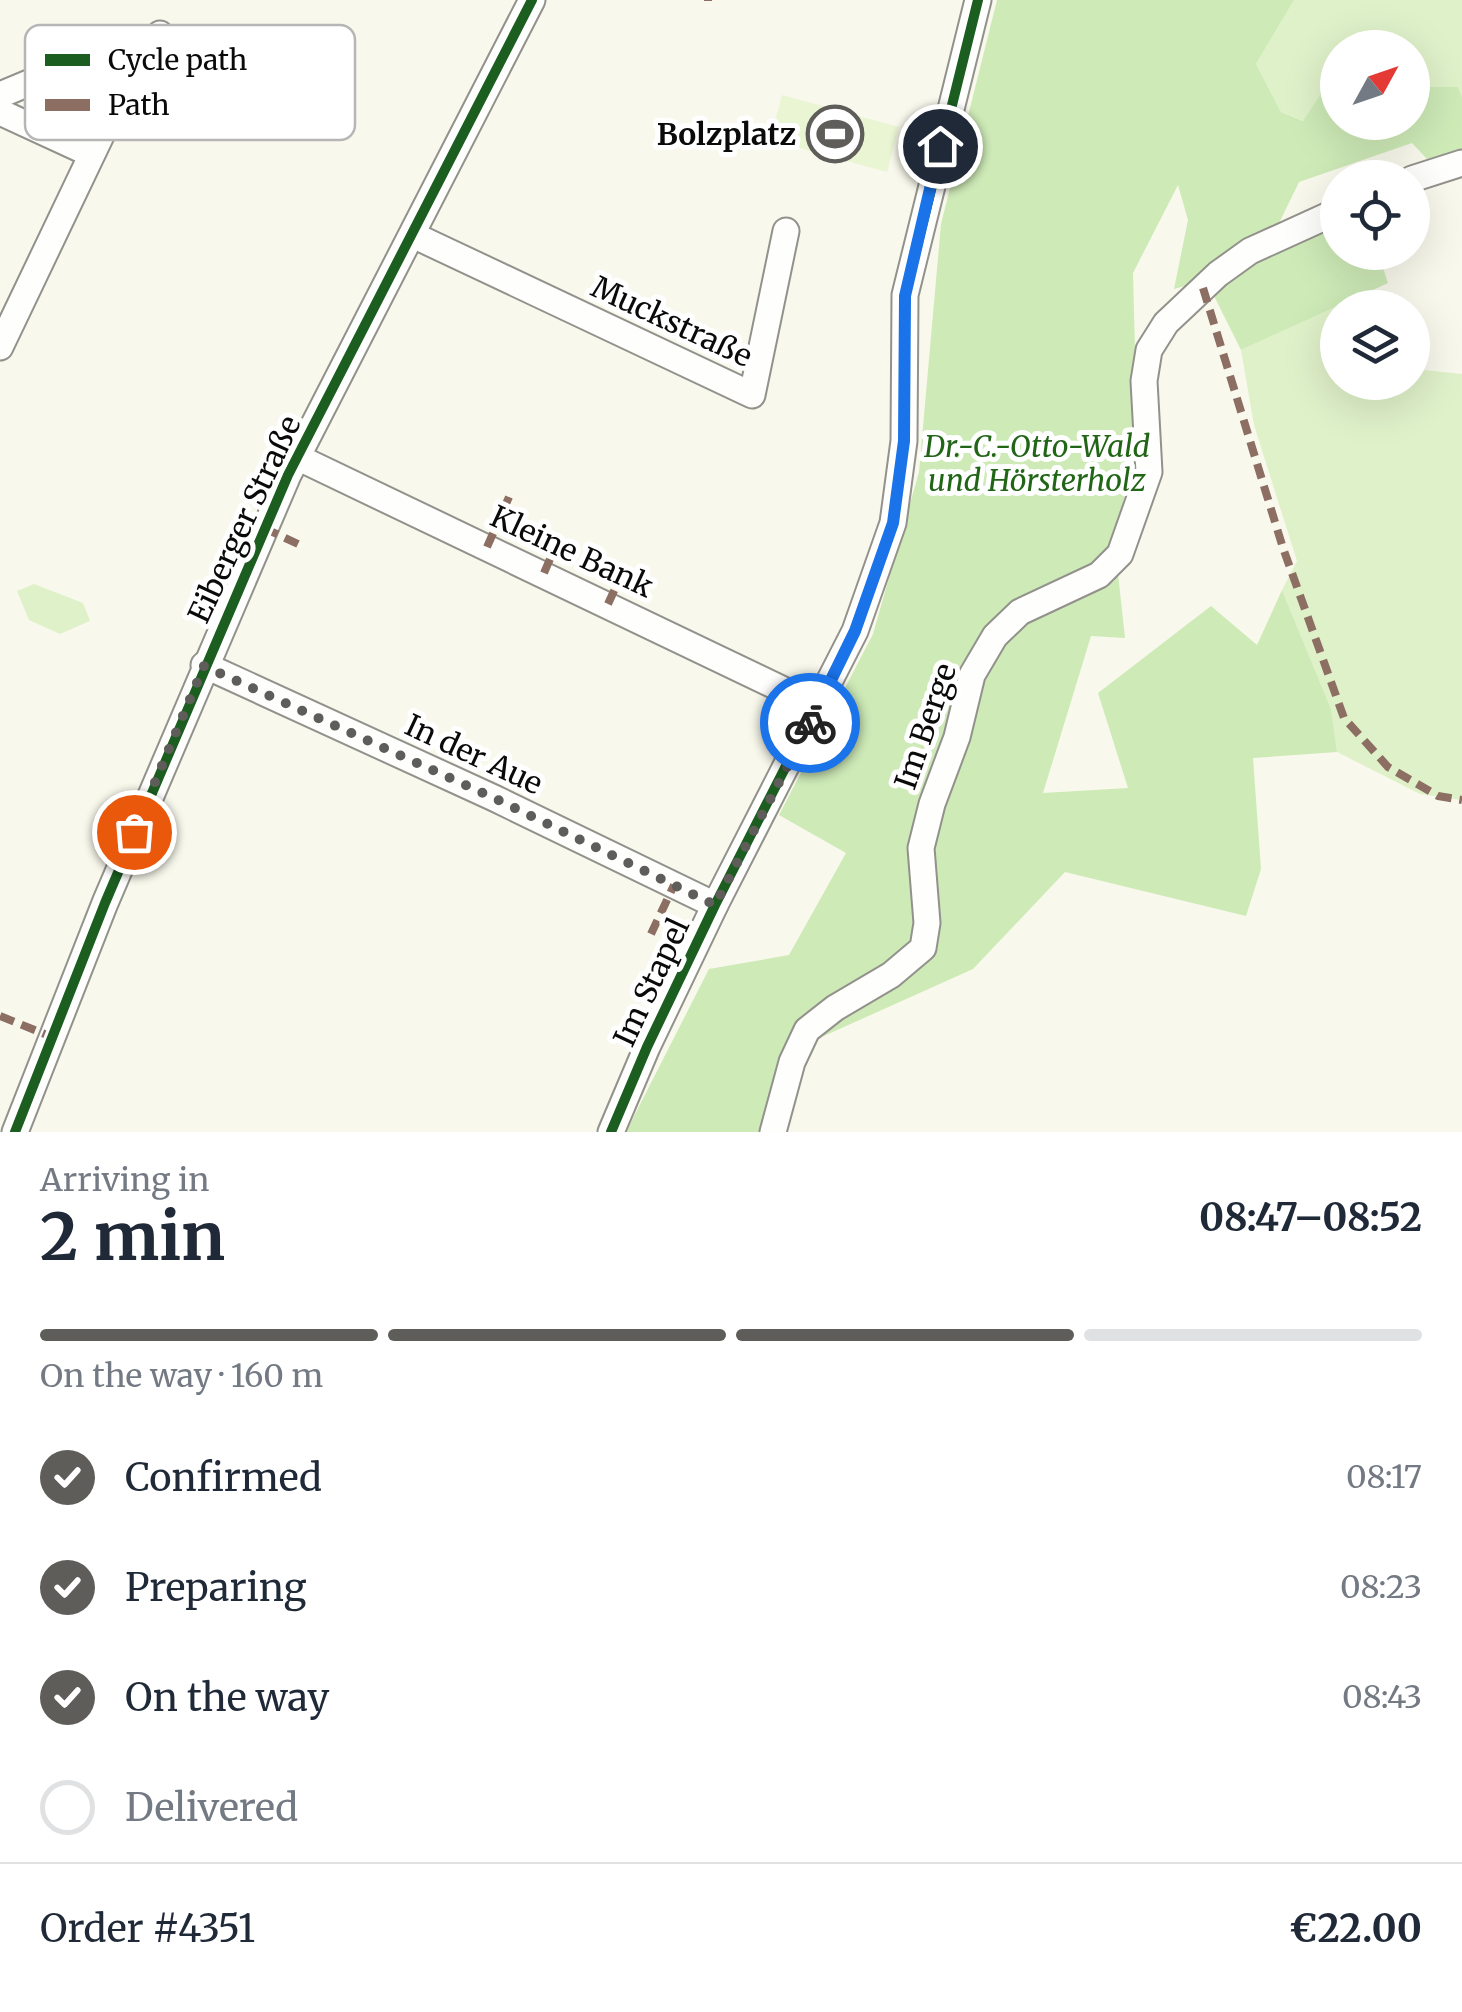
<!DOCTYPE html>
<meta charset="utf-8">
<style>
:root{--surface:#fff;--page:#f6f6f7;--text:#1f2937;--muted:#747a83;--line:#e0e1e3;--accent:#5e5d59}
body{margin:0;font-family:Merriweather,serif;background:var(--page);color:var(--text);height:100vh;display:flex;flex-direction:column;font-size:38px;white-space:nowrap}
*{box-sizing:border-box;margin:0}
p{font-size:32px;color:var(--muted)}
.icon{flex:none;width:55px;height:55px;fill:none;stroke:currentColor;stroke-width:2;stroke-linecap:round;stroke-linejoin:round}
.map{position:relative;height:1132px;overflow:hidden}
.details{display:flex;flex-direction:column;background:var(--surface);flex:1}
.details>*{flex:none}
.needle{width:65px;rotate:50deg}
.fabs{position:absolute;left:1320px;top:30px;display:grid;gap:20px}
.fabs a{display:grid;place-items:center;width:110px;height:110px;border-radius:50%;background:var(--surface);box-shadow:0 10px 40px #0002;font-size:50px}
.pin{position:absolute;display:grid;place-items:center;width:85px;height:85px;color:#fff;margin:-42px;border:5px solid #fff;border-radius:50%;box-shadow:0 2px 10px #0007}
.courier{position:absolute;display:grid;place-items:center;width:100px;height:100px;margin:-50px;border:8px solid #1a73e8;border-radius:50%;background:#fff;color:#222;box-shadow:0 2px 12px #0007}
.head em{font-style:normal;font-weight:700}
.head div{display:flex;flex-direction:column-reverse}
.head{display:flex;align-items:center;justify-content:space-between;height:170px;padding:0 40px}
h1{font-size:65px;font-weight:700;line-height:75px}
.bar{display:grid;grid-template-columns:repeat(4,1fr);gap:15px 10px;align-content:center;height:120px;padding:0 40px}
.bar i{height:12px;border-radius:8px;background:var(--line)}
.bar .active{background:var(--accent)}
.bar p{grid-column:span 4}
.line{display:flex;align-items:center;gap:25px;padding:0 40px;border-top:2px solid var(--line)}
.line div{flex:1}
ol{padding:0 40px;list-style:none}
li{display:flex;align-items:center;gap:30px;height:110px}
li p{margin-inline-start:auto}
li .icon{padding:10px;border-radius:50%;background:var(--accent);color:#fff;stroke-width:4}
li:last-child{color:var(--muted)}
li i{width:55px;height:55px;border:5px solid var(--line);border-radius:50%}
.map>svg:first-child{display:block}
</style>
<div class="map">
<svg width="1462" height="1132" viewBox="0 0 1462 1132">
<rect width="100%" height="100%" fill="#f9f8ec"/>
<g fill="#dff1c9">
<path d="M1294 0H1462V97L1458 87H1413L1412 48H1338L1337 86H1326L1304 121 1281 112 1256 64Z"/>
<path d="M1370 291 1369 307 1338 308V382H1412L1413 369 1462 374V800L1420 794 1337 752 1331 709 1282 590 1297 561 1254 425 1241 350Z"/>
<path d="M34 584 83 603 90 621 60 634 29 620 17 591Z"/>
</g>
<path fill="#ceeab7" d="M997 0H1294L1256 64 1281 112 1303 121 1326 86H1337L1338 122H1412L1413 87H1458L1462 97V149L1427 159 1412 143 1299 182 1268 246 1337 225 1338 252 1378 253 1388 283 1241 350 1206 280 1174 289 1188 220 1178 185 1133 273 1137 430 1115 546 1125 638 1091 636 1043 793 1128 788 1098 693 1211 606 1257 645 1282 590 1331 709 1337 752 1253 758 1261 869 1246 916 1065 872 973 969 815 1040 795 1076 780 1132H626L709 969 789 955 846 853 779 815 873 634 919 472 941 224Z"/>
<path fill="#eaf5d4" d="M782 95 899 127 887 172 770 140Z"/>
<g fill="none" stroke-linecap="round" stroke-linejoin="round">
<g stroke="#92918c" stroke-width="29">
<g id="minor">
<path d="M139 56 160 34"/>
<path d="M0 95 36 80 139 56 0 347"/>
<path d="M0 112 91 154"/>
<path d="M1412 179 1462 163"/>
<path d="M413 235 752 395 786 231"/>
<path d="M297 457 819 707"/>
<path d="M204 665 494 798 715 905"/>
<path d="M15 1132 105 903 288 475 532 0"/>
<path d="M611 1132 647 1047 715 905 855 631 893 523 904 441 905 295 978 0"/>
<path d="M773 1132 792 1062 807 1030 835 1008 891 975 923 948 927 923 921 848 932 804 957 737 972 675 995 636 1020 612 1099 575 1120 554 1149 472 1144 381 1149 350 1166 323 1218 274 1250 251 1338 211"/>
</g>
</g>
<use href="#minor" stroke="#fefefc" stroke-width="25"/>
<g stroke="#8d6e63" stroke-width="8" stroke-dasharray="15 8" stroke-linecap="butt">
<path d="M708 0V1"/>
<path d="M1203 288 1283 548 1344 718 1388 767 1438 796 1462 800"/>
<path d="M264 528 298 544"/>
<path d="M487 547 509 497"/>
<path d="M544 573 562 531"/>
<path d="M608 604 624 569"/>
<path d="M651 934 674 885"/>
<path d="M0 1016 52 1037"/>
</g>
<g stroke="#fff" stroke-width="16">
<g id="cycleway">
<path d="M15 1132 105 903 288 475 532 0"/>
<path d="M611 1132 647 1047 715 905 855 631 893 523 904 441 905 295 978 0"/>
</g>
</g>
<use href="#cycleway" stroke="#1b5e20" stroke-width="10"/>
</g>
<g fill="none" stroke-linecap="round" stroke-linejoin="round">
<path stroke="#5e5d59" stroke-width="10" stroke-dasharray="0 18" d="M134 832 204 666 494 798 715 905 810 723"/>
<path stroke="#1a73e8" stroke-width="12" d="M810 723 855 631 893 523 904 441 905 296 940 146"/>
</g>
<defs>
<g id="stadium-ring" transform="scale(2.875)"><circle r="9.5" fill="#fff" stroke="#5e5d59" stroke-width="1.5"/><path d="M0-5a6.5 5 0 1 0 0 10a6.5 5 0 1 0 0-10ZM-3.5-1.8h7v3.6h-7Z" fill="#5e5d59"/></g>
</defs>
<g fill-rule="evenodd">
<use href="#stadium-ring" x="835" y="134"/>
</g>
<g text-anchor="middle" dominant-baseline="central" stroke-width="10" stroke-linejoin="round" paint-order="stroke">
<g font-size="30" font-weight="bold" fill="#0a0a0a" stroke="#fff" text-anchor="end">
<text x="796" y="134">Bolzplatz</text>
</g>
<g font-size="30" fill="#0a0a0a" stroke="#fff">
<text transform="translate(672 321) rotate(25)">Muckstraße</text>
<text transform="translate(244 519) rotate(-65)">Eiberger Straße</text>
<text transform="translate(572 551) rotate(25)">Kleine Bank</text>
<text transform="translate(925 726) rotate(-71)">Im Berge</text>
<text transform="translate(474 754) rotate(25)">In der Aue</text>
<text transform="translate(651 982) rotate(-65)">Im Stapel</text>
</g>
<g font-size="30" font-style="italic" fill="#216516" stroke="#fff">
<text x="1037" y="446">Dr.-C.-Otto-Wald<tspan x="1037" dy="34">und Hörsterholz</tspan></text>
</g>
</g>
<rect x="25" y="25" width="330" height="115" rx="15" fill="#fff" stroke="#b6b6b6" stroke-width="2.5"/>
<rect x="45" y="54" width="45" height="12" fill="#1b5e20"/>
<rect x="45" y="99" width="45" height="12" fill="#8d6e63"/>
<g font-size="28" fill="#0a0a0a">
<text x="108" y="70">Cycle path</text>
<text x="108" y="115">Path</text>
</g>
</svg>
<div class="fabs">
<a><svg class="needle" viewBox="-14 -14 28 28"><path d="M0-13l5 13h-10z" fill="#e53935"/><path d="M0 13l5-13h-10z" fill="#747a83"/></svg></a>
<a><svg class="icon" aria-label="locate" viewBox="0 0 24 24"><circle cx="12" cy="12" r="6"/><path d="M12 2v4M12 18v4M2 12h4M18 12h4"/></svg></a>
<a><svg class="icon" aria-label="layers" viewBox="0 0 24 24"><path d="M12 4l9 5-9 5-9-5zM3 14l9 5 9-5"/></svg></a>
</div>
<div class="pin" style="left:134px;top:832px;background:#ea580c"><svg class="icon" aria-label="bag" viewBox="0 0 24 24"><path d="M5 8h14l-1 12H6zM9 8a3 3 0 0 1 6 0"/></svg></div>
<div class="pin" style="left:940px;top:146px;background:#1f2937"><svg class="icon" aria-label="home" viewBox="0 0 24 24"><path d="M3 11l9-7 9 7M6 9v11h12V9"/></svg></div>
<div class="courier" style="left:810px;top:723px"><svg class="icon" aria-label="bike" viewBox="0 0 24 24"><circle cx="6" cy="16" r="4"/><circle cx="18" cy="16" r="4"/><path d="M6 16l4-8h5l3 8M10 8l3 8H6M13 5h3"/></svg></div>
</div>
<section class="details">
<div class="head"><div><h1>2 min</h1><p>Arriving in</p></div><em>08:47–08:52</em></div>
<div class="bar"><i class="active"></i><i class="active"></i><i class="active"></i><i></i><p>On the way · 160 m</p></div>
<ol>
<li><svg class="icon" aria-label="check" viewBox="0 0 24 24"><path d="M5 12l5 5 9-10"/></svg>Confirmed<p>08:17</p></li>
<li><svg class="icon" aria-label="check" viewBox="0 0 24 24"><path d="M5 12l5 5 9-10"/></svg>Preparing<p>08:23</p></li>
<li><svg class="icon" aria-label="check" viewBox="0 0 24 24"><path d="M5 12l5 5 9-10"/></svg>On the way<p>08:43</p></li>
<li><i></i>Delivered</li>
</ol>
<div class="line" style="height:130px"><div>Order #4351</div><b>€22.00</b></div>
</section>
